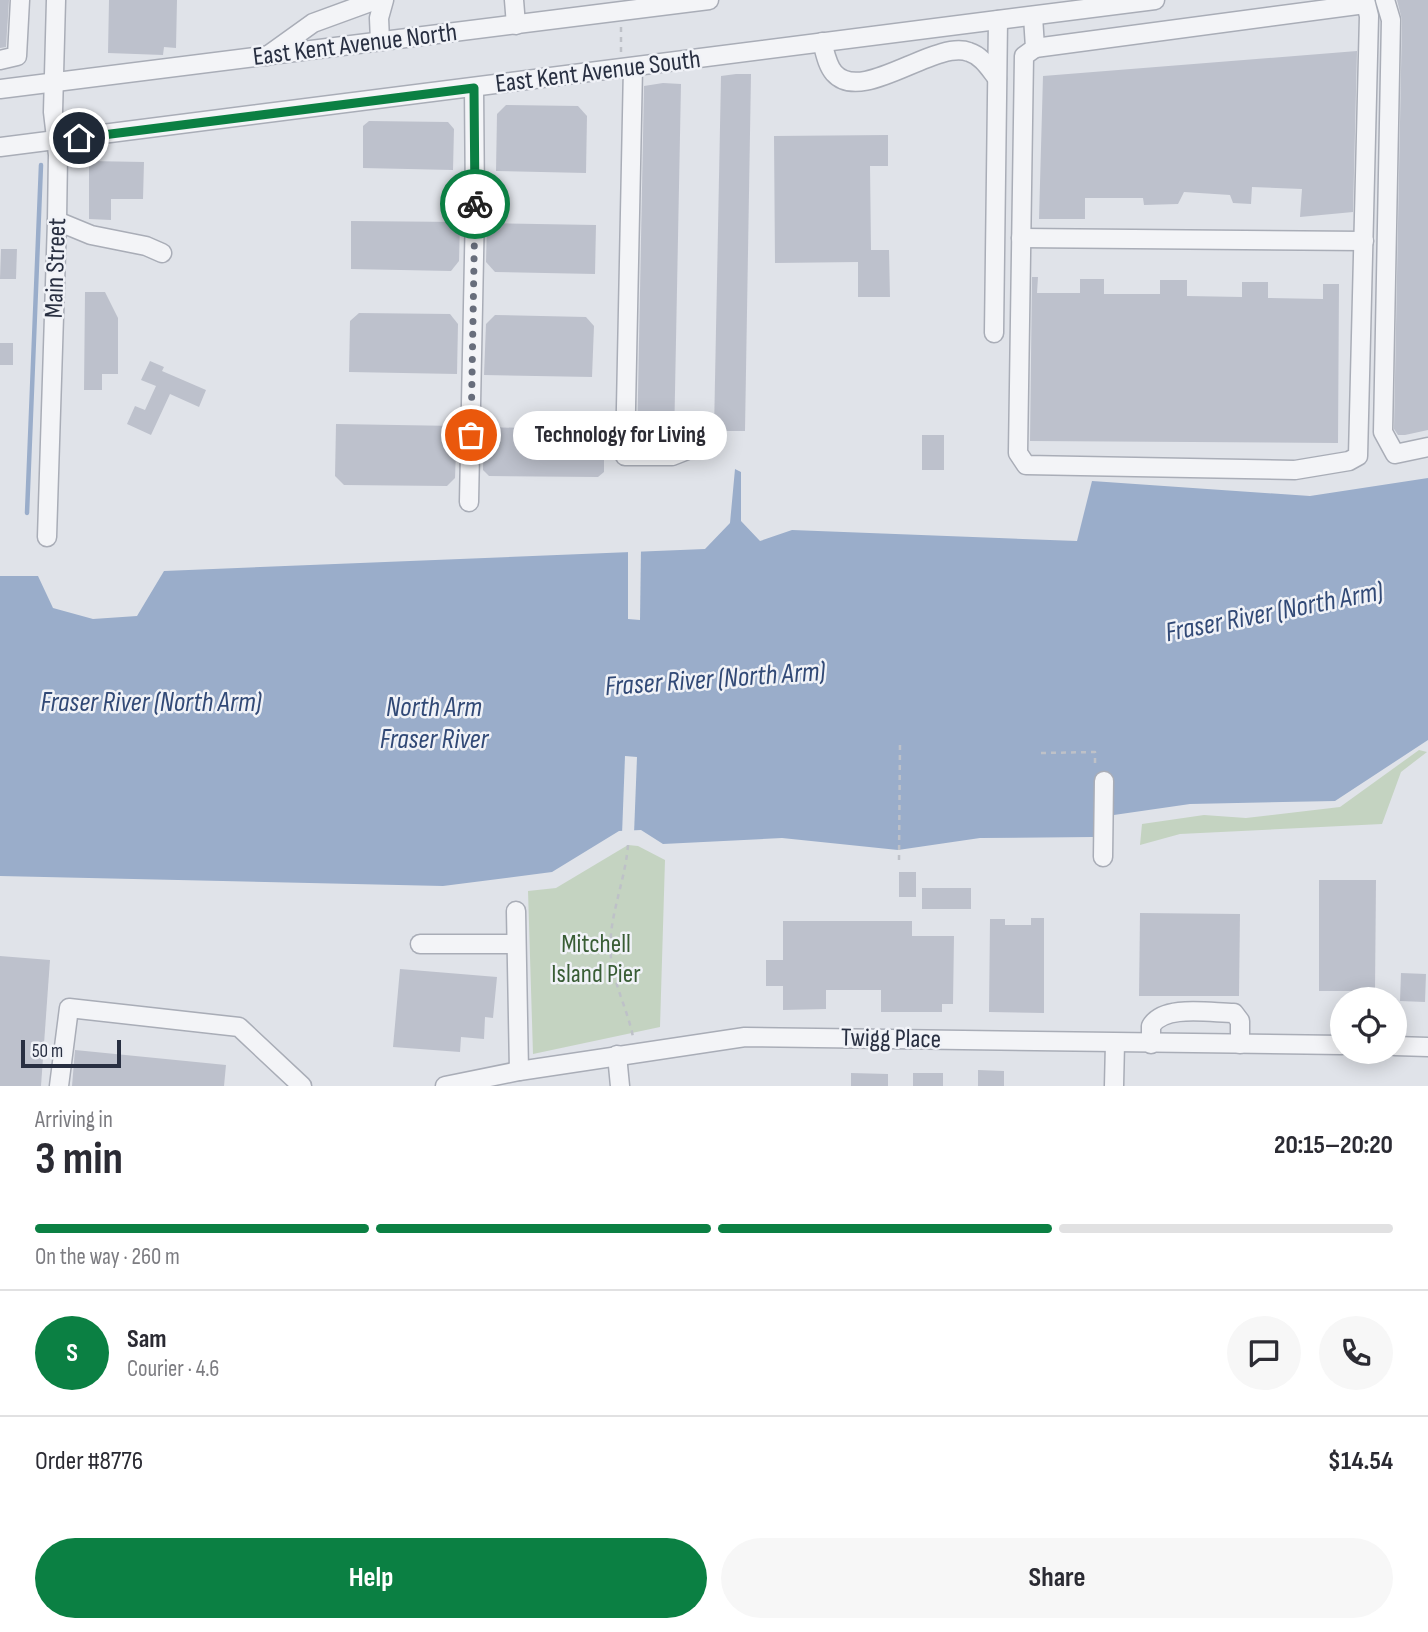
<!DOCTYPE html>
<meta charset="utf-8">
<style>
:root{--surface:#fff;--page:#f7f7f7;--text:#2b2b33;--muted:#7c7c81;--line:#e1e1e2;--accent:#0b8043}
body{margin:0;font-family:"Sofia Sans Condensed",sans-serif;background:var(--page);color:var(--text);height:100vh;display:flex;flex-direction:column;font-size:26px;white-space:nowrap}
*{box-sizing:border-box;margin:0}
p{font-size:23px;color:var(--muted)}
.icon{flex:none;width:38px;height:38px;fill:none;stroke:currentColor;stroke-width:2;stroke-linecap:round;stroke-linejoin:round}
.map{position:relative;height:1086px;overflow:hidden}
.drawer{display:flex;flex-direction:column;background:var(--surface);flex:1}
.drawer>*{flex:none}
.controls{position:absolute;left:1330px;top:987px;display:grid;gap:14px}
.controls a{display:grid;place-items:center;width:77px;height:77px;border-radius:50%;background:var(--surface);box-shadow:0 4px 18px #0003;font-size:35px}
.scale{position:absolute;left:21px;bottom:18px;width:100px;box-sizing:border-box;padding-left:7px;border:4px solid #282f41;border-top:0;font-size:19px;line-height:24px;white-space:nowrap;color:#282f41;-webkit-text-stroke:5px #f0f2f7;paint-order:stroke}
.pin{position:absolute;display:grid;place-items:center;width:60px;height:60px;color:#fff;margin:-30px;border:4px solid #fff;border-radius:50%;box-shadow:0 2px 7px #0007}
.courier{position:absolute;display:grid;place-items:center;width:70px;height:70px;margin:-35px;border:5px solid #0b8043;border-radius:50%;background:#fff;color:#222;box-shadow:0 2px 9px #0007}
.bubble{position:absolute;height:49px;border-radius:24px;background:var(--surface);box-shadow:0 4px 18px #0003;font-size:23px;font-weight:700;line-height:49px;text-align:center}
.summary em{font-style:normal;font-weight:700}
.summary div{display:flex;flex-direction:column-reverse}
.summary{display:flex;align-items:center;justify-content:space-between;height:119px;padding:0 35px}
h1{font-size:46px;font-weight:700;line-height:52px}
.bar{display:grid;grid-template-columns:repeat(4,1fr);gap:10px 7px;align-content:center;height:84px;padding:0 35px}
.bar i{height:9px;border-radius:5px;background:var(--line)}
.bar .active{background:var(--accent)}
.bar p{grid-column:span 4}
.line{display:flex;align-items:center;gap:18px;padding:0 35px;border-top:2px solid var(--line)}
.line div{flex:1}
.round{display:grid;place-items:center;flex:none;width:74px;height:74px;border-radius:37px;background:var(--page)}
.cta{display:flex;gap:14px;margin-top:auto;padding:14px 35px}
.cta a{flex:1;height:80px;border-radius:42px;background:var(--accent);color:#fff;font-size:28px;font-weight:700;line-height:80px;text-align:center}
.cta a+a{background:var(--page);color:var(--text)}
.map>svg:first-child{display:block}
</style>
<div class="map">
<svg width="1428" height="1086" viewBox="0 0 1428 1086">
<rect width="100%" height="100%" fill="#e0e3e9"/>
<g fill="#c4d3c1">
<path d="M1419 750 1427 752 1401 772 1382 824 1180 834 1140 845 1142 824 1204 815 1246 818 1340 807Z"/>
<path d="M628 845 638 846 665 860 660 1027 533 1054 528 891 556 888Z"/>
</g>
<path fill="#9aadca" d="M735 469 741 472V521L760 541 792 530 1077 541 1092 481 1310 496 1428 478V740L1335 801 1190 804 1100 817 1093 837 980 838 898 850 782 838 663 844 641 830 619 831 552 872 443 886 0 876V576H38L53 608 93 619 137 616 164 571 705 549 730 523Z"/>
<g fill="#e0e3e9">
<path d="M628 548H641L640 620 628 619Z"/>
<path d="M625 756 637 757 634 834 622 835Z"/>
</g>
<g fill="none" stroke-linecap="round" stroke-linejoin="round">
<path stroke="#9aadca" stroke-width="4.5" d="M27 513 41 165"/>
</g>
<g fill="#bdc1cc">
<path d="M0 0H9L6 47 0 48Z"/>
<path d="M109 0H177L176 48 164 47 163 55 108 53Z"/>
<path d="M1397 0H1428V430L1405 435H1398L1394 429 1402 20Z"/>
<path d="M1357 51 1353 212 1300 217 1302 189 1252 187 1251 204 1233 203 1230 195 1184 192 1178 204 1144 205 1143 198H1085V219H1039L1043 76Z"/>
<path d="M736 74H751L745 431H714L721 76Z"/>
<path d="M663 83 681 84 674 443 637 445 644 86Z"/>
<path d="M506 105 578 106 587 116 586 173 496 171 497 114Z"/>
<path d="M369 121 448 122 454 129 453 170 363 168V126Z"/>
<path d="M888 135V166H870L871 250H889L890 297H858V262L775 263 774 136Z"/>
<path d="M89 161 144 162 143 199H111V220L89 219Z"/>
<path d="M351 221 460 222 459 261 451 271 351 269Z"/>
<path d="M487 223 596 225 595 274 495 272 486 262Z"/>
<path d="M1 249H17L16 279H0Z"/>
<path d="M1032 277H1038L1037 293H1080V279H1104V294H1160V280H1187V296L1242 297V282H1268V298L1323 299V284H1339L1338 443 1030 441Z"/>
<path d="M85 292H105L118 318V374H102V390H84Z"/>
<path d="M359 313 450 314 458 324 457 374 349 372 350 321Z"/>
<path d="M495 315 586 317 594 326 592 377 484 375 486 324Z"/>
<rect x="0" y="343" width="13" height="22"/>
<path d="M150 361 164 367 162 371 206 390 199 407 170 394 151 435 127 424 135 406 145 410 156 386 141 380Z"/>
<path d="M336 424 457 426 455 478 447 486 344 485 335 476Z"/>
<path d="M484 427 604 430V472L598 477 489 476 483 470Z"/>
<rect x="922" y="435" width="22" height="35"/>
<rect x="899" y="872" width="17" height="25"/>
<path d="M1319 880H1376L1375 991H1319Z"/>
<rect x="922" y="888" width="49" height="21"/>
<path d="M1140 913 1240 914 1239 996H1139Z"/>
<path d="M1031 918H1044V1013L989 1012 990 919H1005V925H1031Z"/>
<path d="M783 921H912V936H954L953 1004H942V1012H881V990H826V1009L783 1010V986H766V960H783Z"/>
<path d="M0 956 50 960 41 1086H0Z"/>
<path d="M400 969 497 977 493 1018 485 1017 484 1039 461 1037 460 1052 393 1047Z"/>
<path d="M1401 973 1426 974 1425 1002 1400 1001Z"/>
<path d="M75 1050 226 1065 224 1086H72Z"/>
<path d="M978 1070 1004 1071V1086H978Z"/>
<path d="M851 1073 888 1074V1086H851Z"/>
<rect x="913" y="1073" width="30" height="13"/>
</g>
<g fill="none" stroke-linecap="round" stroke-linejoin="round">
<g stroke="#a9adb7" stroke-width="21">
<g id="minor">
<path d="M514 0 516 25"/>
<path d="M1385 0 1391 20 1383 432 1395 454 1428 447"/>
<path d="M1033 16 1035 48 1024 56 1018 453 1026 465 1295 470 1349 461 1358 456 1369 16 1365 0"/>
<path d="M380 41 379 18 384 0"/>
<path d="M822 42C825 52 827 65 834 73 862 105 935 39 969 52 982 56 989 68 997 78"/>
<path d="M1035 48 1365 4"/>
<path d="M267 56 313 23 376 0"/>
<path d="M0 60 17 56 20 0"/>
<path d="M633 67 625 456H672L695 447"/>
<path d="M0 89 709 0"/>
<path d="M0 147 1155 0"/>
<path d="M57 221 91 235 146 246 162 253"/>
<path d="M1021 238 1364 241"/>
<path d="M994 333 998 20"/>
<path d="M469 502 475 208 474 88"/>
<path d="M47 537 57 221 58 155 53 112 56 0"/>
<path d="M1103 857 1104 781"/>
<path d="M516 911 519 1071"/>
<path d="M420 944H516"/>
<path d="M1151 1044V1026C1164 1004 1211 1013 1234 1013L1240 1021V1044"/>
<path d="M1395 1046 1428 1047"/>
<path d="M617 1055 620 1086"/>
<path d="M59 1086 69 1008 239 1027 302 1086"/>
<path d="M445 1086 519 1071 745 1037 1342 1045"/>
<path d="M1114 1086 1115 1043"/>
</g>
</g>
<g stroke="#bec1c8" stroke-width="2.5" stroke-dasharray="5 5" stroke-linecap="butt">
<path d="M621 27V52"/>
<path d="M1041 753 1095 752V768"/>
<path d="M628 845C625 884 607 919 611 958 614 985 628 1011 633 1037"/>
<path d="M899 860 900 743"/>
</g>
<use href="#minor" stroke="#f3f4f7" stroke-width="18"/>
</g>
<g fill="none" stroke-linecap="round" stroke-linejoin="round">
<path stroke="#686e7c" stroke-width="7" stroke-dasharray="0 12.6" d="M471 435 475 204"/>
<path stroke="#0b8043" stroke-width="9" d="M79 138 474 88 475 204"/>
</g>
<g text-anchor="middle" dominant-baseline="central" stroke-width="5" stroke-linejoin="round" paint-order="stroke">
<g font-size="26" fill="#282f41" stroke="#f0f2f7">
<text transform="translate(355 45) rotate(-7)">East Kent Avenue North</text>
<text transform="translate(598 72) rotate(-7)">East Kent Avenue South</text>
<text transform="translate(56 268) rotate(-88)">Main Street</text>
<text transform="translate(891 1039) rotate(1)">Twigg Place</text>
</g>
<g font-size="26" fill="#395d35" stroke="#f0f2f7">
<text x="596" y="944">Mitchell<tspan x="596" dy="30">Island Pier</tspan></text>
</g>
<g font-size="28" font-style="italic" fill="#314976" stroke="#f0f2f7">
<text transform="translate(1274 612) rotate(-11)">Fraser River (North Arm)</text>
<text transform="translate(715 679) rotate(-4)">Fraser River (North Arm)</text>
<text x="151" y="702">Fraser River (North Arm)</text>
<text x="434" y="707">North Arm<tspan x="434" dy="32">Fraser River</tspan></text>
</g>
</g>
</svg>
<div class="controls">
<a><svg class="icon" aria-label="locate" viewBox="0 0 24 24"><circle cx="12" cy="12" r="6"/><path d="M12 2v4M12 18v4M2 12h4M18 12h4"/></svg></a>
</div>
<div class="scale">50 m</div>
<div class="pin" style="left:471px;top:435px;background:#ea580c"><svg class="icon" aria-label="bag" viewBox="0 0 24 24"><path d="M5 8h14l-1 12H6zM9 8a3 3 0 0 1 6 0"/></svg></div>
<div class="pin" style="left:79px;top:138px;background:#1f2937"><svg class="icon" aria-label="home" viewBox="0 0 24 24"><path d="M3 11l9-7 9 7M6 9v11h12V9"/></svg></div>
<div class="courier" style="left:475px;top:204px"><svg class="icon" aria-label="bike" viewBox="0 0 24 24"><circle cx="6" cy="16" r="4"/><circle cx="18" cy="16" r="4"/><path d="M6 16l4-8h5l3 8M10 8l3 8H6M13 5h3"/></svg></div>
<div class="bubble" style="left:513px;top:411px;width:214px">Technology for Living</div>
</div>
<section class="drawer">
<div class="summary"><div><h1>3 min</h1><p>Arriving in</p></div><em>20:15–20:20</em></div>
<div class="bar"><i class="active"></i><i class="active"></i><i class="active"></i><i></i><p>On the way · 260 m</p></div>
<div class="line" style="height:126px"><b class="round" style="background:var(--accent);color:#fff">S</b><div><b>Sam</b><p>Courier · 4.6</p></div><a class="round"><svg class="icon" aria-label="chat" viewBox="0 0 24 24"><path d="M4 5h16v11H9l-5 4z"/></svg></a><a class="round"><svg class="icon" aria-label="phone" viewBox="0 0 24 24"><path d="M5 4h4l2 5-3 2q2 4 5 5l2-3 5 2v4C11 20 4 13 5 4z"/></svg></a></div>
<div class="line" style="height:91px"><div>Order #8776</div><b>$14.54</b></div>
<div class="cta"><a>Help</a><a>Share</a></div>
</section>
